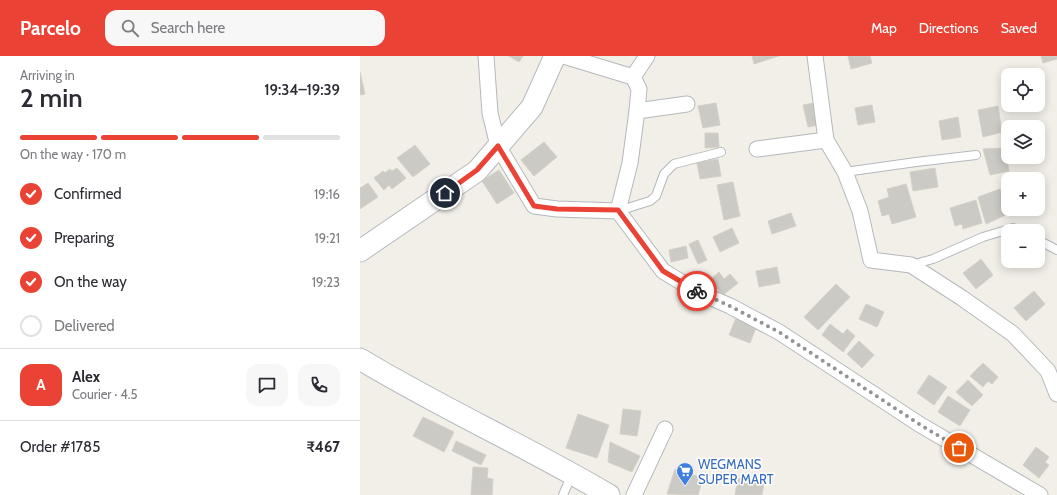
<!DOCTYPE html>
<meta charset="utf-8">
<style>
:root{--surface:#fff;--page:#f7f7f7;--text:#2b2b33;--muted:#7c7c81;--line:#e1e1e2;--accent:#ea4335}
body{margin:0;font-family:Cabin,sans-serif;background:var(--page);color:var(--text);height:100vh;display:flex;flex-direction:column;font-size:15px;white-space:nowrap}
*{box-sizing:border-box;margin:0}
p{font-size:13px;color:var(--muted)}
.icon{flex:none;width:22px;height:22px;fill:none;stroke:currentColor;stroke-width:2;stroke-linecap:round;stroke-linejoin:round}
.map{position:relative;flex:1;overflow:hidden}
.side{display:flex;flex-direction:column;background:var(--surface);width:360px}
.side>*{flex:none}
.buttons{position:absolute;left:641px;top:12px;display:grid;gap:8px}
.buttons a{display:grid;place-items:center;width:44px;height:44px;border-radius:8px;background:var(--surface);box-shadow:0 2px 10px #0003;font-size:20px}
.pin{position:absolute;display:grid;place-items:center;width:34px;height:34px;color:#fff;margin:-17px;border:2px solid #fff;border-radius:50%;box-shadow:0 1px 4px #0007}
.courier{position:absolute;display:grid;place-items:center;width:40px;height:40px;margin:-20px;border:3px solid #ea4335;border-radius:50%;background:#fff;color:#222;box-shadow:0 1px 5px #0007}
.head em{font-style:normal;font-weight:600}
.head div{display:flex;flex-direction:column-reverse}
.head{display:flex;align-items:center;justify-content:space-between;height:68px;padding:0 20px}
h1{font-size:26px;font-weight:600;line-height:30px}
.bar{display:grid;grid-template-columns:repeat(4,1fr);gap:6px 4px;align-content:center;height:48px;padding:0 20px}
.bar i{height:5px;border-radius:3px;background:var(--line)}
.bar .active{background:var(--accent)}
.bar p{grid-column:span 4}
.line{display:flex;align-items:center;gap:10px;padding:0 20px;border-top:1px solid var(--line)}
.line div{flex:1}
.round{display:grid;place-items:center;flex:none;width:42px;height:42px;border-radius:12px;background:var(--page)}
ol{padding:0 20px;list-style:none}
li{display:flex;align-items:center;gap:12px;height:44px}
li p{margin-inline-start:auto}
li .icon{padding:4px;border-radius:50%;background:var(--accent);color:#fff;stroke-width:4}
li:last-child{color:var(--muted)}
li i{width:22px;height:22px;border:2px solid var(--line);border-radius:50%}
header{display:flex;align-items:center;gap:24px;box-sizing:border-box;height:56px;padding:0 20px;background:var(--accent);color:#fff}
header strong{font-size:19px}
nav{display:flex;gap:22px;margin-inline-start:auto;font-size:14px}
.search{width:280px;height:36px;background:var(--page);display:flex;align-items:center;gap:10px;box-sizing:border-box;padding:0 14px;border-radius:12px;color:var(--muted);font-size:15px}
main{display:flex;flex:1;min-height:0}
.map>svg:first-child{display:block}
</style>
<header>
<strong>Parcelo</strong>
<div class="search"><svg class="icon" aria-label="search" viewBox="0 0 24 24"><circle cx="10" cy="10" r="6"/><path d="M15 15l6 6"/></svg>Search here</div>
<nav><a>Map</a><a>Directions</a><a>Saved</a></nav>
</header>
<main>
<section class="side">
<div class="head"><div><h1>2 min</h1><p>Arriving in</p></div><em>19:34–19:39</em></div>
<div class="bar"><i class="active"></i><i class="active"></i><i class="active"></i><i></i><p>On the way · 170 m</p></div>
<ol>
<li><svg class="icon" aria-label="check" viewBox="0 0 24 24"><path d="M5 12l5 5 9-10"/></svg>Confirmed<p>19:16</p></li>
<li><svg class="icon" aria-label="check" viewBox="0 0 24 24"><path d="M5 12l5 5 9-10"/></svg>Preparing<p>19:21</p></li>
<li><svg class="icon" aria-label="check" viewBox="0 0 24 24"><path d="M5 12l5 5 9-10"/></svg>On the way<p>19:23</p></li>
<li><i></i>Delivered</li>
</ol>
<div class="line" style="height:72px"><b class="round" style="background:var(--accent);color:#fff">A</b><div><b>Alex</b><p>Courier · 4.5</p></div><a class="round"><svg class="icon" aria-label="chat" viewBox="0 0 24 24"><path d="M4 5h16v11H9l-5 4z"/></svg></a><a class="round"><svg class="icon" aria-label="phone" viewBox="0 0 24 24"><path d="M5 4h4l2 5-3 2q2 4 5 5l2-3 5 2v4C11 20 4 13 5 4z"/></svg></a></div>
<div class="line" style="height:52px"><div>Order #1785</div><b>₹467</b></div>
</section>
<div class="map">
<svg width="697" height="439" viewBox="0 0 697 439">
<rect width="100%" height="100%" fill="#f1efe8"/>
<g fill="#cccac5" stroke="#d6d1c6">
<path d="M149 0H163L159 6Z"/>
<path d="M392 0H419L394 8Z"/>
<path d="M488 0H510L512 7 491 13Z"/>
<path d="M681 0H697V3L683 7Z"/>
<path d="M0 16 5 38 0 39Z"/>
<path d="M459 46 464 68 448 71 443 49Z"/>
<path d="M356 47 360 69 343 72 338 50Z"/>
<path d="M512 49 515 66 498 69 495 52Z"/>
<path d="M638 50 642 76 623 81 618 54Z"/>
<path d="M598 61 601 81 582 84 579 65Z"/>
<path d="M345 77H358L359 91 345 92Z"/>
<path d="M184 86 197 101 174 120 161 104Z"/>
<path d="M55 89 70 108 53 121 37 102Z"/>
<path d="M645 92 649 115 630 119 623 93Z"/>
<path d="M358 103 361 120 340 123 337 107Z"/>
<path d="M37 112 46 122 32 133 29 129 24 134 14 122 23 115 25 117 30 113 32 115Z"/>
<path d="M575 112 578 131 553 135 550 116Z"/>
<path d="M139 114 154 137 137 148 122 125Z"/>
<path d="M373 126 380 160 364 164 357 129Z"/>
<path d="M8 127 18 141 0 153V132Z"/>
<path d="M546 128 556 161 532 168 529 158 522 160 518 145 529 141 527 133Z"/>
<path d="M640 133 650 157 626 168 618 141Z"/>
<path d="M616 144 622 167 603 173 602 168 595 170 590 152Z"/>
<path d="M431 157 436 170 412 178 408 165Z"/>
<path d="M372 172 379 187 360 196 353 181Z"/>
<path d="M338 184 347 204 338 208 329 188Z"/>
<path d="M326 190 328 202 311 206 309 194Z"/>
<path d="M621 203 633 219 616 233 603 217Z"/>
<path d="M417 211 420 227 399 231 396 215Z"/>
<path d="M359 216 364 223 370 218 378 227 363 239 350 224Z"/>
<path d="M476 228 490 241 458 274 444 261Z"/>
<path d="M674 235 685 248 666 265 654 252Z"/>
<path d="M506 248 524 256 517 271 499 263Z"/>
<path d="M376 262 397 269 390 287 369 279Z"/>
<path d="M470 268 483 278 487 273 495 280 483 296 462 279Z"/>
<path d="M499 285 514 299 502 312 487 298Z"/>
<path d="M623 307 638 321 632 328 628 325 623 331 610 320Z"/>
<path d="M569 319 587 331 574 349 557 337Z"/>
<path d="M608 324 623 339 612 350 596 336Z"/>
<path d="M588 340 610 354 600 370 578 356Z"/>
<path d="M263 353 281 355 277 380 260 378Z"/>
<path d="M218 358 249 369 237 402 206 392Z"/>
<path d="M63 361 94 376 84 396 53 380Z"/>
<path d="M96 385 126 399 121 409 92 395Z"/>
<path d="M250 386 280 400 272 416 248 406Z"/>
<path d="M676 391 689 401 685 406 689 409 679 422 663 409Z"/>
<path d="M113 411 128 412 127 422 133 423 132 439H111Z"/>
<path d="M315 413 343 422 338 439 307 438Z"/>
<path d="M378 422 404 428 402 439H375Z"/>
</g>
<g fill="none" stroke-linecap="round" stroke-linejoin="round">
<g stroke="#b5b8bc" stroke-width="10">
<g id="service">
<path d="M485 116 556 106 616 99"/>
<path d="M258 155 290 145 296 140 304 118 314 108 361 96"/>
<path d="M678 184 697 194"/>
<path d="M551 209 573 203 623 181 653 172 659 175"/>
<path d="M203 439 212 418"/>
</g>
</g>
<g stroke="#b5b8bc" stroke-width="17">
<g id="minor">
<path d="M126 0 130 57 138 90 174 150 197 153 258 155 303 215 336 235 370 250 419 276 559 368 680 439"/>
<path d="M204 0 273 21 279 33 277 55 270 107 258 155"/>
<path d="M455 0 466 84 485 116 500 155 511 204 551 209 602 242 653 278 688 315 697 338"/>
<path d="M273 21 287 0"/>
<path d="M277 55 327 48"/>
<path d="M397 93 466 84"/>
<path d="M274 439 305 373"/>
</g>
</g>
<g stroke="#b6babf" stroke-width="23">
<g id="secondary">
<path d="M0 195 117 115 172 51 195 0"/>
<path d="M0 303C81 352 168 391 249 439"/>
</g>
</g>
<use href="#service" stroke="#fff" stroke-width="8"/>
<use href="#minor" stroke="#fff" stroke-width="15"/>
<use href="#secondary" stroke="#fff" stroke-width="21"/>
</g>
<g fill="none" stroke-linecap="round" stroke-linejoin="round">
<path stroke="#929495" stroke-width="4" stroke-dasharray="0 7.2" d="M337 235 370 250 419 276 559 368 599 392"/>
<path stroke="#ea4335" stroke-width="5" d="M85 137 117 114 138 90 174 150 197 153 258 154 303 215 337 235"/>
</g>
<defs>
<g id="supermarket-pin" transform="scale(0.9)"><path d="M0 17L-7.5 6A9.5 9.5 0 1 1 7.5 6Z" fill="#3f7fe0" stroke="#fff"/><path d="M-6-5.5h2.5l.6 2H6L4.5 2H-2.5L-4.4-4H-6ZM-1.5 3.2a1.3 1.3 0 1 0 .1 0ZM3 3.2a1.3 1.3 0 1 0 .1 0Z" fill="#fff"/></g>
</defs>
<g fill-rule="evenodd">
<use href="#supermarket-pin" x="325" y="415"/>
</g>
<g text-anchor="middle" dominant-baseline="central" stroke-width="3" stroke-linejoin="round" paint-order="stroke">
<g font-size="13" fill="#366cbe" stroke="#fff" text-anchor="start">
<text x="338" y="408">WEGMANS<tspan x="338" dy="15">SUPER MART</tspan></text>
</g>
</g>
</svg>
<div class="buttons">
<a><svg class="icon" aria-label="locate" viewBox="0 0 24 24"><circle cx="12" cy="12" r="6"/><path d="M12 2v4M12 18v4M2 12h4M18 12h4"/></svg></a>
<a><svg class="icon" aria-label="layers" viewBox="0 0 24 24"><path d="M12 4l9 5-9 5-9-5zM3 14l9 5 9-5"/></svg></a>
<a>+</a>
<a>−</a>
</div>
<div class="pin" style="left:599px;top:392px;background:#ea580c"><svg class="icon" aria-label="bag" viewBox="0 0 24 24"><path d="M5 8h14l-1 12H6zM9 8a3 3 0 0 1 6 0"/></svg></div>
<div class="pin" style="left:85px;top:137px;background:#1f2937"><svg class="icon" aria-label="home" viewBox="0 0 24 24"><path d="M3 11l9-7 9 7M6 9v11h12V9"/></svg></div>
<div class="courier" style="left:337px;top:235px"><svg class="icon" aria-label="bike" viewBox="0 0 24 24"><circle cx="6" cy="16" r="4"/><circle cx="18" cy="16" r="4"/><path d="M6 16l4-8h5l3 8M10 8l3 8H6M13 5h3"/></svg></div>
</div>
</main>
